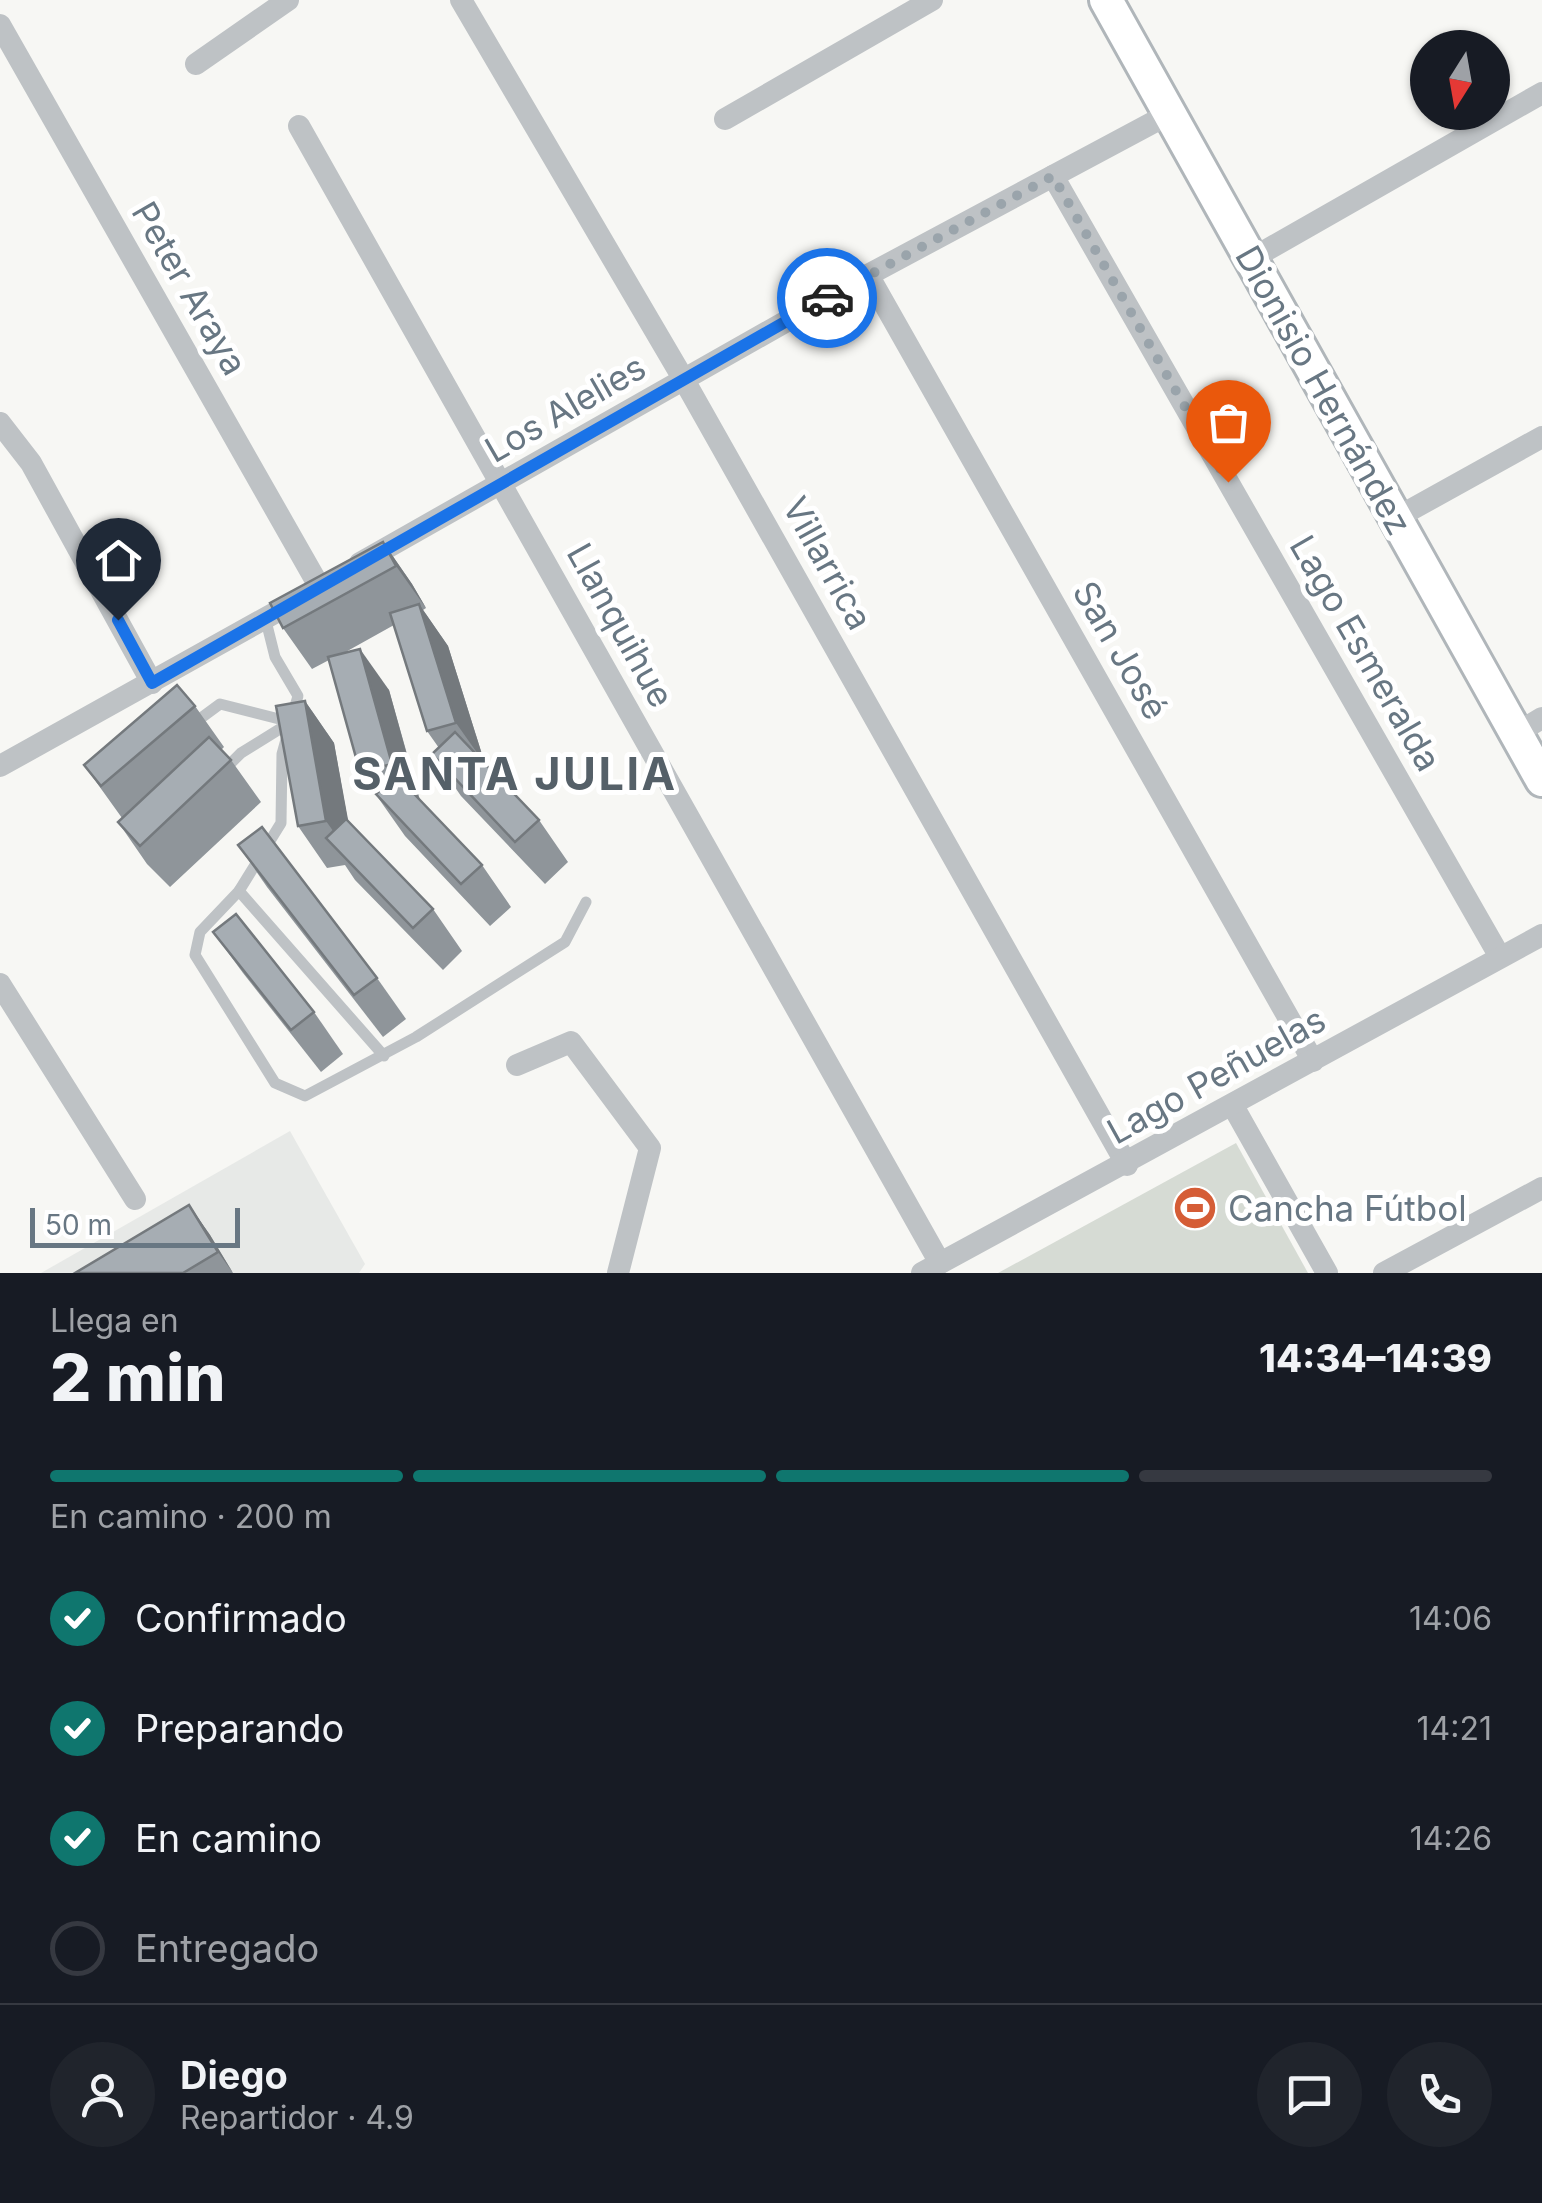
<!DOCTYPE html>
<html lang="es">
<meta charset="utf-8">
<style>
:root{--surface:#171b24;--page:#20242c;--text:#f1f3f6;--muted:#9ea1a6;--line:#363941;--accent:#0f766e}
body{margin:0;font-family:Inter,sans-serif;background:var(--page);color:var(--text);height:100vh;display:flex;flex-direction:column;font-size:38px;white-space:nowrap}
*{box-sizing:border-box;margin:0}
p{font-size:32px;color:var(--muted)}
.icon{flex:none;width:55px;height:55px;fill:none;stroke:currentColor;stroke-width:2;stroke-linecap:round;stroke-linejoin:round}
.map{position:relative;height:1273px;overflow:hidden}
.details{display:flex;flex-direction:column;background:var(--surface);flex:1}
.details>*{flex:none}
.needle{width:65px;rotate:191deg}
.fabs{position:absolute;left:1410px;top:30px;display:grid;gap:20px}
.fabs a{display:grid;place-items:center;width:100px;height:100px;border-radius:50%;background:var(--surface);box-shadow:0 2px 8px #0004;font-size:50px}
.scale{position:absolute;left:30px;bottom:25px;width:210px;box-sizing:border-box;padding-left:10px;border:5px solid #687783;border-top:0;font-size:28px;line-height:35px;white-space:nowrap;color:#687783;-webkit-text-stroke:8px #fff;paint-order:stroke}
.pin{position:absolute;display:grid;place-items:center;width:85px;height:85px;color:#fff;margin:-102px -42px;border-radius:50% 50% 50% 0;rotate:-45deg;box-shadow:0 0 10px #0007}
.pin .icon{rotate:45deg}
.courier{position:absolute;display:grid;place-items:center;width:100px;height:100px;margin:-50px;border:8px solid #1a73e8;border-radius:50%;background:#fff;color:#222;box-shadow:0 2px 12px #0007}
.summary em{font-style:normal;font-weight:800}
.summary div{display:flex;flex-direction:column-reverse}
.summary{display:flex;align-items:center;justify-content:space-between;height:170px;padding:0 50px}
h1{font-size:65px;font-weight:800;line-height:75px}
.bar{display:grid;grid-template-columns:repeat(4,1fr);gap:15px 10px;align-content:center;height:120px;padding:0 50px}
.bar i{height:12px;border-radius:8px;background:var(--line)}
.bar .selected{background:var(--accent)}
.bar p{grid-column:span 4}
.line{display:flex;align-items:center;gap:25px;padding:0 50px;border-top:2px solid var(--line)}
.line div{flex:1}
.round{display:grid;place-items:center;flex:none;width:105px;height:105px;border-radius:52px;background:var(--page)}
ol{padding:0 50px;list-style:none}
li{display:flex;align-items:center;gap:30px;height:110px}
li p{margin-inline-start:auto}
li .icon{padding:10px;border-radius:50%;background:var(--accent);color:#fff;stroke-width:4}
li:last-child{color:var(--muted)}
li i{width:55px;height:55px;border:5px solid var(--line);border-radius:50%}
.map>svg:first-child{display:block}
</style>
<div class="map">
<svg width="1542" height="1273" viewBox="0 0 1542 1273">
<rect width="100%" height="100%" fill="#f7f7f4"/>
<path fill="#e7e9e7" d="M290 1131 365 1264 359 1273H41Z"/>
<path fill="#d6dbd4" d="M1236 1143 1308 1273H998Z"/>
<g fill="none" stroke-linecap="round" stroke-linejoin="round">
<g stroke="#b0b6ba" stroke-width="38">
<path id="secondary" d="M1106 0 1542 780"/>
</g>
<g stroke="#bec2c5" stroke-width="11">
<path d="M266 621 275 657 298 696 293 713"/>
<path d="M201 718 220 704 291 722 241 753 223 771"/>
<path d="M287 736 282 754 281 823 239 891 200 932 195 955 275 1083 305 1096 416 1037 565 942 586 902"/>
<path d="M239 891 384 1056"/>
</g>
<g stroke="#bec2c5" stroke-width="22">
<path d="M461 0 684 380 1127 1165"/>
<path d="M0 25 319 586"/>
<path d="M196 64 288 0"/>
<path d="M725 119 932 0"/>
<path d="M299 126 940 1263"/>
<path d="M1053 176 1500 957"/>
<path d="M1251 259 1542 93"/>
<path d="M868 275 1313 1061"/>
<path d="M0 423 31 463 152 683"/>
<path d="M1396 518 1542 437"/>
<path d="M360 563 868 275 1167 115"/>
<path d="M1515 734 1542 718"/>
<path d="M0 766 298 600"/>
<path d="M0 984 135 1199"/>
<path d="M517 1065 571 1042 650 1148 618 1273"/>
<path d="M1233 1106 1327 1273"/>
<path d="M922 1273 1542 935"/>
<path d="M1384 1273 1542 1188"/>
</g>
<use href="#secondary" stroke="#fff" stroke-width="32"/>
</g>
<g fill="#8f959a">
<path d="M383 542 412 584 426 608 423 610 448 646 485 764 539 820 568 862 545 884 461 796 432 754 439 748 427 731 394 625 342 654 389 690 420 800 482 865 511 907 490 926 405 836 360 772 329 660 312 669 283 628Z"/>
<path d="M305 701 334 743 348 822 433 909 462 951 443 970 355 880 345 865 327 868 298 826Z"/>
<path d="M195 706 224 747 221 750 231 760 261 802 170 887 147 864 118 822 122 818 84 765Z"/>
<path d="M238 845 377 978 406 1019 383 1037 267 887Z"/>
<path d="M213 932 314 1012 343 1054 321 1072 243 973Z"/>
<path d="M189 1205 210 1235 233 1273H75Z"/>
</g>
<g fill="#74797d">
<path d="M383 542 412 584 426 608 396 566Z"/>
<path d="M419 604 448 646 485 764 456 723Z"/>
<path d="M360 649 389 690 421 806 392 764Z"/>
<path d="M305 701 334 743 356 863 326 821Z"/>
<path d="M189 1205 210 1235 233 1273 218 1252Z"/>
</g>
<g fill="#a6adb3" stroke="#74797d" stroke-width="2.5">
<path d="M383 542 396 566 283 628 270 603Z"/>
<path d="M419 604 456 723 427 731 390 613Z"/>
<path d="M360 649 392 764 360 772 328 657Z"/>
<path d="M177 685 195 706 101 786 84 765Z"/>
<path d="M305 701 326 821 298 826 276 706Z"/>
<path d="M455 732 539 820 515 842 432 754Z"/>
<path d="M209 737 231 760 140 846 118 822Z"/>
<path d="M396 775 482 865 461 884 376 794Z"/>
<path d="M346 819 433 909 413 928 326 838Z"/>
<path d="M262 827 377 978 354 995 238 845Z"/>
<path d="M236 914 314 1012 291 1030 213 932Z"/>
<path d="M189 1205 218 1252 183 1273H75Z"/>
</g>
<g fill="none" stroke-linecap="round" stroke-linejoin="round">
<path stroke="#9aa4ab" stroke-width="10" stroke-dasharray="0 18" d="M827 298 1053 176 1228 482"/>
<path stroke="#1a73e8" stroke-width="12" d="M118 620 152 683 827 298"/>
</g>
<defs>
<g id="stadium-disc" transform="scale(2.25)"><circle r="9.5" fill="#d55d36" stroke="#fff"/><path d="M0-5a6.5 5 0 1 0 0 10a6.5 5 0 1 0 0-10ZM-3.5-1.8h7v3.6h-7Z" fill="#fff"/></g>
</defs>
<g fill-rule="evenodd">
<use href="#stadium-disc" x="1195" y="1208"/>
</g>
<g text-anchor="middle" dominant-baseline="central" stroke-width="10" stroke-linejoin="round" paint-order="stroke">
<g font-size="35" fill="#687783" stroke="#fff">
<text transform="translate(190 288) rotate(60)">Peter Araya</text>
<text transform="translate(1324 390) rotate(61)">Dionisio Hernández</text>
<text transform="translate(565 408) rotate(-30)">Los Alelies</text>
<text transform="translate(828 563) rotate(61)">Villarrica</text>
<text transform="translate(621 625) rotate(61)">Llanquihue</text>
<text transform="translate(1121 650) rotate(60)">San José</text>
<text transform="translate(1366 653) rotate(60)">Lago Esmeralda</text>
<text transform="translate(1216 1075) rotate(-29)">Lago Peñuelas</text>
</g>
<g font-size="35" fill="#687783" stroke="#fff" text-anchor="start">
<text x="1228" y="1208">Cancha Fútbol</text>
</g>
<g font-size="45" font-weight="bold" letter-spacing="2.5" fill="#556068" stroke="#fff">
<text x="515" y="773">SANTA JULIA</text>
</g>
</g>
</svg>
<div class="fabs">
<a><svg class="needle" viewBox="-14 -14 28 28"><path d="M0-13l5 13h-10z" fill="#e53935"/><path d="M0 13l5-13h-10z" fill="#9ea1a6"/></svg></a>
</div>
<div class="scale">50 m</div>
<div class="pin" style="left:1228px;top:482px;background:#ea580c"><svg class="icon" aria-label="bag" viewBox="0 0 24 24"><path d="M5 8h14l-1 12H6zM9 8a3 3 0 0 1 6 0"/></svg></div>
<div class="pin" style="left:118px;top:620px;background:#1f2937"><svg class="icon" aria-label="home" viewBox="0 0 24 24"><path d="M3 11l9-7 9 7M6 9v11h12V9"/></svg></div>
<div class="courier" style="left:827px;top:298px"><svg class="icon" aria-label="car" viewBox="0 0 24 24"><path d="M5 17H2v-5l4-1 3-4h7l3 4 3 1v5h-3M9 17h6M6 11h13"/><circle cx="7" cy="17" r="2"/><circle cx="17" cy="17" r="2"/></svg></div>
</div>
<section class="details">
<div class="summary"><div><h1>2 min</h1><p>Llega en</p></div><em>14:34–14:39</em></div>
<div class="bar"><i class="selected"></i><i class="selected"></i><i class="selected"></i><i></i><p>En camino · 200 m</p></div>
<ol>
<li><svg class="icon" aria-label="check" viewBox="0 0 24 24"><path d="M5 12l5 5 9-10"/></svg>Confirmado<p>14:06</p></li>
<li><svg class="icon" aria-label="check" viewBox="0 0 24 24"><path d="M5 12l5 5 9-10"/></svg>Preparando<p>14:21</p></li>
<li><svg class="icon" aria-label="check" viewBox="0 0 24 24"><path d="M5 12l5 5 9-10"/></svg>En camino<p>14:26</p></li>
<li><i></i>Entregado</li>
</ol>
<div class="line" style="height:180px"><a class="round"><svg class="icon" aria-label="person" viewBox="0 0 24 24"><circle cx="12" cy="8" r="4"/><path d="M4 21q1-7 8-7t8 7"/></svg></a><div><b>Diego</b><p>Repartidor · 4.9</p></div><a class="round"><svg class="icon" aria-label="chat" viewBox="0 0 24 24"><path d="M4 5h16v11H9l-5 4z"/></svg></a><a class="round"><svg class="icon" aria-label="phone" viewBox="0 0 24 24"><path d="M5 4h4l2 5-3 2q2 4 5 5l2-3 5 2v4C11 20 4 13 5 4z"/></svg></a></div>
</section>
